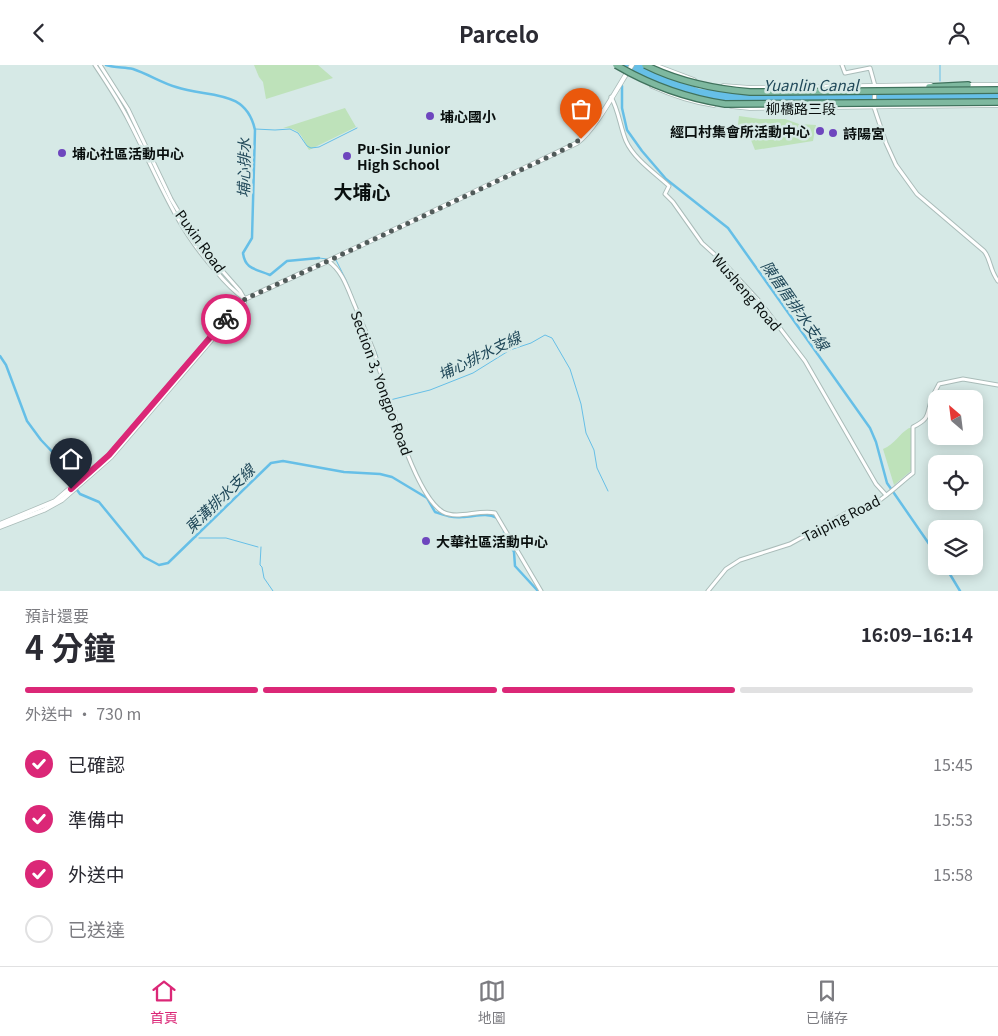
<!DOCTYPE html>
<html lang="zh-TW">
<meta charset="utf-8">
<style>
:root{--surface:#fff;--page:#f7f7f7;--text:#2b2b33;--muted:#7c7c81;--line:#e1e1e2;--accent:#db2777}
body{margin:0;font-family:Georgia,"Noto Sans TC",serif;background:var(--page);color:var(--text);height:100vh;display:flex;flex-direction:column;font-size:19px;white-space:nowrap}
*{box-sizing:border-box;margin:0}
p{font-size:16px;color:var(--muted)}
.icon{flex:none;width:28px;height:28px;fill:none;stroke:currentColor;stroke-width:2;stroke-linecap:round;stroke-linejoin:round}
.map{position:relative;height:526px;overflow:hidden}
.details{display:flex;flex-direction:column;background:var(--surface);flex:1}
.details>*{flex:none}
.needle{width:32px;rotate:332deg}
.buttons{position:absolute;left:928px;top:325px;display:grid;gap:10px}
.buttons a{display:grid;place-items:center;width:55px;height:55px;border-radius:10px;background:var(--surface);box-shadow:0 2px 12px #0003;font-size:25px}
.pin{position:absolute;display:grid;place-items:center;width:42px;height:42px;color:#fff;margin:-51px -21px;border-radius:50% 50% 50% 0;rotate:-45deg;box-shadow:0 0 5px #0007}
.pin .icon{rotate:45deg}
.courier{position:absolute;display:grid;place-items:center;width:50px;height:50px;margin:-25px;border:4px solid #db2777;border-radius:50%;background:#fff;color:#222;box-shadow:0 1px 6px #0007}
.overview em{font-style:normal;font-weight:700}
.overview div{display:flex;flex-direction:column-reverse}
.overview{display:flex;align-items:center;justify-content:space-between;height:85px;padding:0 25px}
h1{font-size:32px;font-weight:700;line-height:38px}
.bar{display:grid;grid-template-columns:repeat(4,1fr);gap:8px 5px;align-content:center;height:60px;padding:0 25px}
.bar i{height:6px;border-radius:4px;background:var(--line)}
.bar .current{background:var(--accent)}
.bar p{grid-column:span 4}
ol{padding:0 25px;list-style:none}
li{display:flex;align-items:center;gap:15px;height:55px}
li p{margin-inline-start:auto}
li .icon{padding:5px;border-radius:50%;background:var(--accent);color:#fff;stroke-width:4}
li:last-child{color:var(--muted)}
li i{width:28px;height:28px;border:2px solid var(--line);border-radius:50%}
header{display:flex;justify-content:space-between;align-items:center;height:65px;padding:0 25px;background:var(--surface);font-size:22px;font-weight:700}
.menu{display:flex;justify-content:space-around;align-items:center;height:70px;border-top:1px solid var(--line);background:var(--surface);font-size:14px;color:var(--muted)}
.menu a{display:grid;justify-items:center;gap:2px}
.menu .current{color:var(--accent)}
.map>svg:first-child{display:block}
</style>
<header><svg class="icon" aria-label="back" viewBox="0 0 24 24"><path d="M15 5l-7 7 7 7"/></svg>Parcelo<svg class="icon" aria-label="person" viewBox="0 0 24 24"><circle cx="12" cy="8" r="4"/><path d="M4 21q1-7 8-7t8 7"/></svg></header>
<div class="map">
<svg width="998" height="526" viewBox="0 0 998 526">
<rect width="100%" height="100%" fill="#d6e9e6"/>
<g fill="#bee2ba">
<path d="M254 0H318L333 13 266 34 263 17 259 12Z"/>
<path d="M345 43 356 62 309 85C301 71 301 63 283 63Z"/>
<path d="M739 51 760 54H785L799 59 816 60 813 76 755 85 751 75 746 69 742 70 738 59Z"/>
<path d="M909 363H911L912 405 894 420 883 384C895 379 899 369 909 363Z"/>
</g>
<path fill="#66bfe7" d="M621 0H642L672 14 700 24 736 27 998 26V37L744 38C700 34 659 23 621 0Z"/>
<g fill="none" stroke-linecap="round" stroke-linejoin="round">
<g stroke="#66bfe7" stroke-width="1">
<path d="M940 0V16"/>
<path d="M255 64 275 65 290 64 298 68 307 81 311 83 319 82 357 63"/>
<path d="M319 193 327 194"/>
<path d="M334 195H336L346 215 372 279"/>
<path d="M376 287 388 327"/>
<path d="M390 335 430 325 473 308 510 285 531 278 545 270 552 273 570 304 581 339 586 368 594 385 597 403 608 426"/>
<path d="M194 472H196"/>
<path d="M199 473H226L258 482"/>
<path d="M261 482 260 500 262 502 264 513 273 526"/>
</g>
<g stroke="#66bfe7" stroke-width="2.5">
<path d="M106 0C115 3 124 2 133 4 148 9 162 18 176 22 208 33 246 23 255 65L252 173 243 188C245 205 257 204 270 210L287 196 319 193"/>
<path d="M622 21V43L627 65 642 86 666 114 728 163 870 363 876 377 887 418 936 489"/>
<path d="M0 291 6 300 27 356 41 375 61 396 69 414 80 429 99 437 144 492 159 500 168 498 271 398 283 396 344 407 380 409 392 412 427 433 435 447C444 450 452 453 462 452 474 452 486 447 497 453"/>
<path d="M504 467 514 487 515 501 538 526"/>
<path d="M945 501 960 526"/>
</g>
<g stroke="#aabcb9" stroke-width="5">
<g id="tertiary">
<path d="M95 0C107 18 119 36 129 56 156 108 174 160 215 205 224 216 233 226 245 234"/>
<path d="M100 0 128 44 171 134 184 156 204 185 240 226 244 233"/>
<path d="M842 0 845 8 870 3 875 21 874 42 886 78 896 100 917 129 984 186C991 194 989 204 998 216"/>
<path d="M611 32C619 46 620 62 626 76 634 94 655 108 669 121L665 129 673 137 702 178 722 196 760 237 805 296 876 419 886 430"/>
<path d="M328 196C343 206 348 225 355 241 361 256 368 272 374 287 385 321 413 430 443 447 458 455 479 444 495 448L541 526"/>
<path d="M708 526 726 504 740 495 790 479 850 446C871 449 897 420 913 408V362C931 353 926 350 932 333 934 328 937 323 939 319L963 314 998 320"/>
</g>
</g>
<g stroke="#aabcb9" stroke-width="5.5">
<g id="secondary">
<path d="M654 0 694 15"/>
<path d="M968 20H998"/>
<path d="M652 21C672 30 692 37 714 40"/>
<path d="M723 21 750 23 931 20"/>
<path d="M731 41 750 43 998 40"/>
<path d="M0 459 55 436 109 390 237 241 245 234 328 196 577 78C596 64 618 21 632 0"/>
<path d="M0 462 44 445 62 435 111 392 244 237"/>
</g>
</g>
<g stroke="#40725d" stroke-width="8">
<path id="trunk" d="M929 22 968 20"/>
</g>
<use href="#tertiary" stroke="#fff" stroke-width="3"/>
<use href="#secondary" stroke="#fff" stroke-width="4"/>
<use href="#trunk" stroke="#7eb89f" stroke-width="5.5"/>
<g stroke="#40725d" stroke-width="8" stroke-linecap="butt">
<g id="trunk-bridge">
<path d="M616 0C650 20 686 33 725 39L998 37"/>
<path d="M645 0C679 17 713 24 750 27L998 25"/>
</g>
</g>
<use href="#trunk-bridge" stroke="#7eb89f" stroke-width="5.5"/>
</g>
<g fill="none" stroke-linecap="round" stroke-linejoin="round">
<path stroke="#515b5a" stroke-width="5" stroke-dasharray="0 9" d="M226 254 245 234 328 196 561 86 581 74"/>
<path stroke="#db2777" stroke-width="6" d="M71 424 109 390 226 254"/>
</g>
<g fill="#6e46be" stroke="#d6e9e6" stroke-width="2">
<circle cx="430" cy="51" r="5"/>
<circle cx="820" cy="66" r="5"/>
<circle cx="833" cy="68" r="5"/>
<circle cx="62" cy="88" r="5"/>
<circle cx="347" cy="91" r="5"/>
<circle cx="426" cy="476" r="5"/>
</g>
<g text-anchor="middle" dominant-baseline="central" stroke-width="5" stroke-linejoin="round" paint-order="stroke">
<g font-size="14" fill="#090f0e" stroke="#d6e9e6">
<text x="801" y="43">柳橋路三段</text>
<text transform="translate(201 176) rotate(54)">Puxin Road</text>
<text transform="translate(747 227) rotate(49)">Wusheng Road</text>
<text transform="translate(382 318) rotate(70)">Section 3, Yongpo Road</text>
<text transform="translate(841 453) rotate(-27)">Taiping Road</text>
</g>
<g font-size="14" font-weight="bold" fill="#090f0e" stroke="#d6e9e6" text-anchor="start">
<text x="440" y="51">埔心國小</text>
<text x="810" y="66" text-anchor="end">經口村集會所活動中心</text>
<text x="843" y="68">詩陽宮</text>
<text x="357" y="83">Pu-Sin Junior<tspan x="357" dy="16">High School</tspan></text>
<text x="72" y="88">埔心社區活動中心</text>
<text x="436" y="476">大華社區活動中心</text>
</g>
<g font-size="15" font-style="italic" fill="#21495a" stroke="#d6e9e6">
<text x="811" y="19">Yuanlin Canal</text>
<text transform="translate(243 103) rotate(-89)">埔心排水</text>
<text transform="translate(796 240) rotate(55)">陳厝厝排水支線</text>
<text transform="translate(479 290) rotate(-26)">埔心排水支線</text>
<text transform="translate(219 433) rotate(-44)">東溝排水支線</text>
</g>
<g font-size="19" font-weight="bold" fill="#090f0e" stroke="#d6e9e6">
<text x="362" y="125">大埔心</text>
</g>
</g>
</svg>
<div class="buttons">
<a><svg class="needle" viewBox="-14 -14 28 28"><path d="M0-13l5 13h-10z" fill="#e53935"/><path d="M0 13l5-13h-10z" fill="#7c7c81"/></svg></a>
<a><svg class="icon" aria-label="locate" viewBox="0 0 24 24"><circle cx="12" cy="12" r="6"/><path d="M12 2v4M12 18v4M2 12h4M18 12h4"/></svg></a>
<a><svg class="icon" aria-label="layers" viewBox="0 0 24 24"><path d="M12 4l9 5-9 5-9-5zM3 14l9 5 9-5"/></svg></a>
</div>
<div class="pin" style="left:581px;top:74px;background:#ea580c"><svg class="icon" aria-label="bag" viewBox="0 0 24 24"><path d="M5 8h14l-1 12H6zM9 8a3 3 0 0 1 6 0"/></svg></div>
<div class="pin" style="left:71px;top:424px;background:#1f2937"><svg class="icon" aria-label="home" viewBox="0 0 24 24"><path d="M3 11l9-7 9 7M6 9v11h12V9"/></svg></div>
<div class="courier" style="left:226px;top:254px"><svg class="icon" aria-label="bike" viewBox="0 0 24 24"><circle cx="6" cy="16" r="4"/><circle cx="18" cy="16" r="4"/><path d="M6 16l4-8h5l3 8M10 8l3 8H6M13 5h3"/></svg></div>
</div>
<section class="details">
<div class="overview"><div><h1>4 分鐘</h1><p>預計還要</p></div><em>16:09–16:14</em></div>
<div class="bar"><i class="current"></i><i class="current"></i><i class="current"></i><i></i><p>外送中 · 730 m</p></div>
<ol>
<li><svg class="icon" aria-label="check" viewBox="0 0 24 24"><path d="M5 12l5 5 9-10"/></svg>已確認<p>15:45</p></li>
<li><svg class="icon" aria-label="check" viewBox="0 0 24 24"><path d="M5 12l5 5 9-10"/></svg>準備中<p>15:53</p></li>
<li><svg class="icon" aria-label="check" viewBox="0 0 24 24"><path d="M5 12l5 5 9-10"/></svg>外送中<p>15:58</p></li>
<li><i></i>已送達</li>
</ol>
</section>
<nav class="menu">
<a class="current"><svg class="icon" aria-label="home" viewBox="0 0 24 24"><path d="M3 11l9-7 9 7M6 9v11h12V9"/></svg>首頁</a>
<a><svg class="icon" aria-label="map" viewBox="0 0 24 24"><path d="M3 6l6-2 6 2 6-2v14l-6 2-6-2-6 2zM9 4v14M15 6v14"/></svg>地圖</a>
<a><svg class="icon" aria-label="saved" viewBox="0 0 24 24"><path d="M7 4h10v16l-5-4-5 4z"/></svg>已儲存</a>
</nav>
